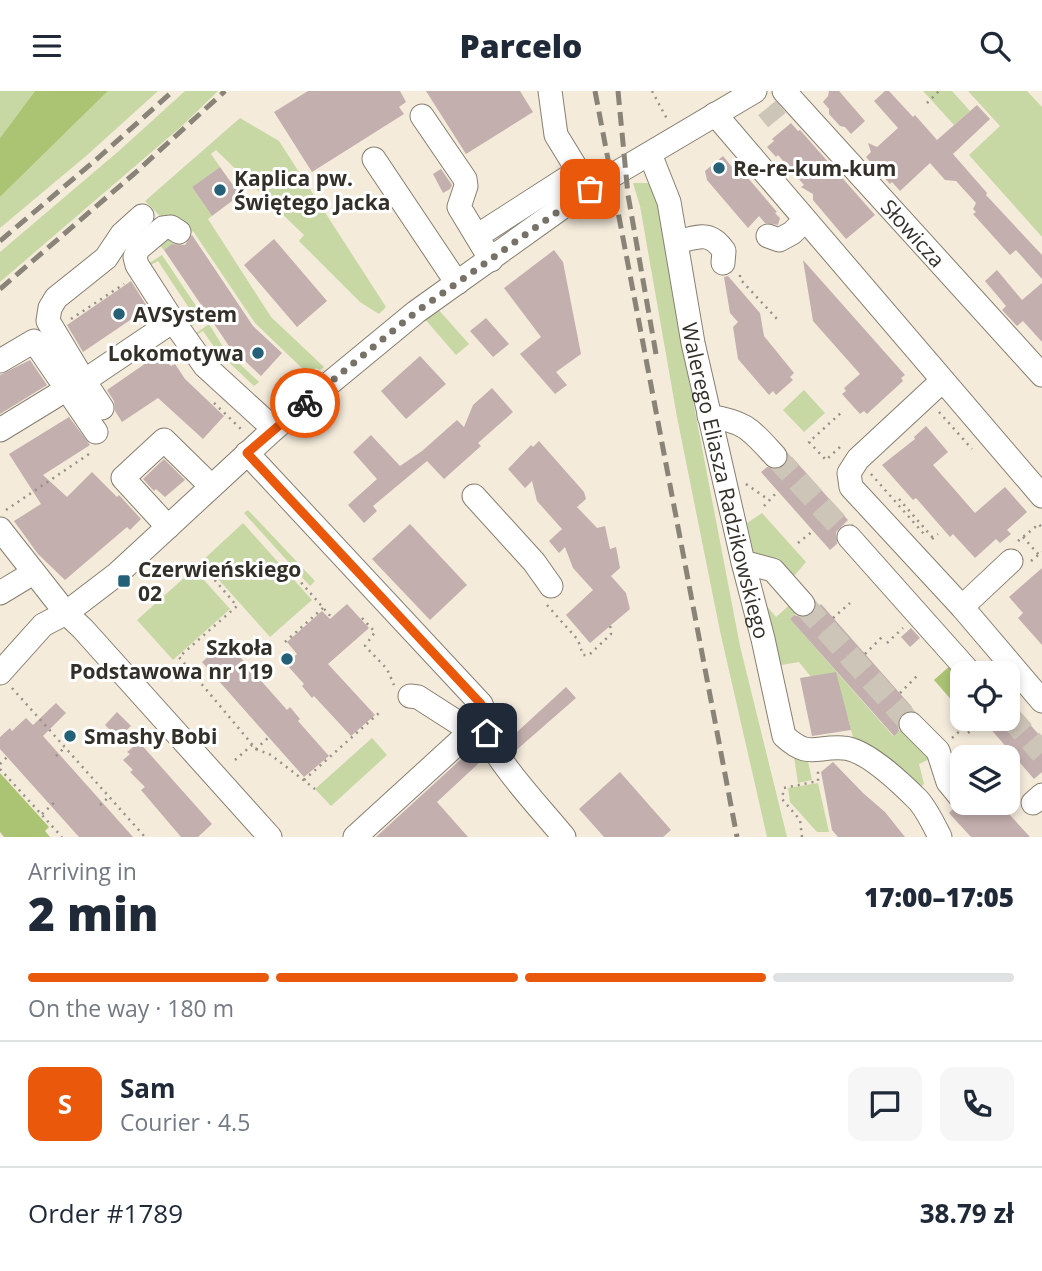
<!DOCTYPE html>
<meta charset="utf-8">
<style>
:root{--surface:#fff;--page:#f6f6f7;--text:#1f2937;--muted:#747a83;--line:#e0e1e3;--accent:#ea580c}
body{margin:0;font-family:"Open Sans",sans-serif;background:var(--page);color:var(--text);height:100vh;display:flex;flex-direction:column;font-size:26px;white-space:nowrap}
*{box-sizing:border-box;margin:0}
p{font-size:23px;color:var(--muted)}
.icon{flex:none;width:38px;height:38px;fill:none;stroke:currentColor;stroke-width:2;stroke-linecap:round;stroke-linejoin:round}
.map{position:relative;height:746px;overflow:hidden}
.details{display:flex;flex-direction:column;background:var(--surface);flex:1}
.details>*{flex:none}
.tools{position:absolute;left:950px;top:570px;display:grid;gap:14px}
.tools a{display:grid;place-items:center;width:70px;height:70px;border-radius:14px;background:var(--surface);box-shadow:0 4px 10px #0003;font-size:35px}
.pin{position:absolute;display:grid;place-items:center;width:60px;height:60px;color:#fff;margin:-30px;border-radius:14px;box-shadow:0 4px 10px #0006}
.courier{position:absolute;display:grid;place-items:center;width:70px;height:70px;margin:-35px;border:5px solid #ea580c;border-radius:50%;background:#fff;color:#222;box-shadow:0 2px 9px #0007}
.overview em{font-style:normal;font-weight:800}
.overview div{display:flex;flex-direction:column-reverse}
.overview{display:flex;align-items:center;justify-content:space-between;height:119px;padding:0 28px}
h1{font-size:46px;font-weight:800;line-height:52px}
.bar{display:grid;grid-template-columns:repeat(4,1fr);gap:10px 7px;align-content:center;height:84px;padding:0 28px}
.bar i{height:9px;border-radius:5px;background:var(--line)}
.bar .active{background:var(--accent)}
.bar p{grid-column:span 4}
.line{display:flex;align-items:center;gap:18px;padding:0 28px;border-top:2px solid var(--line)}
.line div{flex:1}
.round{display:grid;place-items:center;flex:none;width:74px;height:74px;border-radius:14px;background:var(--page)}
header{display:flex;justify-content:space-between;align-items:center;height:91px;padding:0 28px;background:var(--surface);font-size:32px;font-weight:800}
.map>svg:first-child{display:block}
</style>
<header><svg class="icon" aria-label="menu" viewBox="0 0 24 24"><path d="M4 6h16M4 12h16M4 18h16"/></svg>Parcelo<svg class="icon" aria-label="search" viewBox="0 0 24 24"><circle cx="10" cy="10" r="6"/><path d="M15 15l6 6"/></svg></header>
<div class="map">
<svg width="1042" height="746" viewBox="0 0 1042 746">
<rect width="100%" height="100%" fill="#f4ebdb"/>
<g fill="#c7d8a4">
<path d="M0 0H35L0 47Z"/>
<path d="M108 0H158L86 65 0 137V106Z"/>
<path d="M185 0H218L183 34 0 191V161L120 59Z"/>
<path d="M923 0H952L970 20 954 34Z"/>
<path d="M968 0H1027L1042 16V146L969 64 1000 35Z"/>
<path d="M240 27 279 50 386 216 379 223 360 211 299 150 304 144 216 59 211 63 220 76 192 96 212 125 208 128 271 226 324 276 320 279 316 277 274 316 272 314 288 298 278 289 281 286 291 295 306 281 255 232 193 140 164 159 160 155 143 167 160 128 159 124 145 110Z"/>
<path d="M633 92H648L656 100 682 252 740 555 787 746H767L720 540 677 326 640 115Z"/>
<path d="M162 164 204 227 188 238 187 237 197 229 158 170 147 176 146 174Z"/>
<path d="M437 217 469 253 456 264 424 227Z"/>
<path d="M209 233 225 259 259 291 254 295 217 260 203 240 193 246 192 245Z"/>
<path d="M804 299 825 322 804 341 783 319Z"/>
<path d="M248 419 315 490 310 495 244 422Z"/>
<path d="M762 422 806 471 794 485 778 467 754 463 747 432Z"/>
<path d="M243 432 312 509 270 546 202 470Z"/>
<path d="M194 478 230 518 173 569 137 529Z"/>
<path d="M794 510 801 517 790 528 893 645 905 635 932 667 919 673 924 693 918 699 854 650 848 628 844 627 799 571 781 574 766 514 776 526Z"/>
<path d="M372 647 387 664 331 715 315 698Z"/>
<path d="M794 666 808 670 812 689 798 692Z"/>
<path d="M818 692 829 741H817L790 711 788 697Z"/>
</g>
<g fill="#abc473">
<path d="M35 0H108L0 106V47Z"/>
<path d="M952 573 962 586V606L955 613 934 589Z"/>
<path d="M0 682 49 736 45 740 50 746H4L0 741Z"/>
</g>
<g fill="#c3afae">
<path d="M308 0H400L406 11 399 16 404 23 312 81 274 21Z"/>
<path d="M426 0H520L533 21 466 63Z"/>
<path d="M829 0H839L865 30 851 43 845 36 840 35 829 23V18L823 11 828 5Z"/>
<path d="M885 0H889L913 26 915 24 937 49 977 14 990 28 953 63 987 102 986 104 1042 164V188L1016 159 1010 164 973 123 976 121 973 118 976 112 956 90 945 89 930 72 900 100 892 91 890 93 866 66 871 61 868 52 877 56 898 37 874 10Z"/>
<path d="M791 32 798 40 800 39 875 124 846 148 813 109V103L801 96 804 94 778 64 776 66 767 56 774 50 772 48Z"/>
<path d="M723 65 737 82 741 79 777 121 775 122 780 127 778 134 765 132 759 125 748 137 707 89 705 80Z"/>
<path d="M220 76 240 104 212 125 192 96Z"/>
<path d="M441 78 452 94 450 98 443 102 433 83Z"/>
<path d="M192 144 253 235 282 262 261 285 229 255 164 159 172 153 185 154Z"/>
<path d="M274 148 327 210 297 236 244 174Z"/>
<path d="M554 159 563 171 581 263 556 281 567 294 555 303 520 263 541 246 504 197Z"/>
<path d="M803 169 905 284 901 287 903 290 867 323 864 320 860 323 842 303 846 300 844 297 860 283 813 230Z"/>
<path d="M997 179 1022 209 1042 192V251L1023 230 1017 235 1002 219 1006 215 985 190Z"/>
<path d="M728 185 760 222 764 245 794 282 790 286 793 289 776 304 773 300 769 304 738 268 733 236 738 231 730 222 724 186Z"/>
<path d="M131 190 148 217 83 261 67 234Z"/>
<path d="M486 227 509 253 493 266 470 240Z"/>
<path d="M157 262 171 275 175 273 185 288 224 325 203 348 158 307 122 331 115 320 114 310 107 299 149 270Z"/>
<path d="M420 265 446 293 406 328 381 300Z"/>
<path d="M30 269 47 294 0 323V284Z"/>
<path d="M492 297 513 321 478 352 481 355 444 388 427 370 373 415 377 420 364 432 348 414 377 388 353 361 371 344 400 375 422 360 457 329 464 336 473 314Z"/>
<path d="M69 326 90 354 43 384 67 406 92 381 117 406 119 404 141 428 130 439 127 436 65 489 38 463 14 430 41 413 9 363Z"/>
<path d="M926 335 948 361 933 374 975 422 1005 396 1027 421 1007 439 1011 443 1000 452 996 448 975 467 953 443 950 446 916 407 913 409 882 374 915 348 914 346Z"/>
<path d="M539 350 584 401 586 408 577 416 597 437 605 435 610 458 616 456 620 477 611 485 626 502 630 518 590 552 566 524 593 499 573 477 565 456 559 462 549 450 562 438 537 410 532 390 525 397 508 378 531 354 533 356Z"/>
<path d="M789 366H792L848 429 836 441 837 453 830 459 761 381 767 376 779 378 785 375Z"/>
<path d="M164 368 185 389 165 406 156 398 154 400 143 388Z"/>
<path d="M410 433 467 494 430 529 372 468Z"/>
<path d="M1042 477V554L1018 527 1023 522 1009 506Z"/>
<path d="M347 513 369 537 328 573 375 624 351 645 314 605 312 607 302 595 304 593 286 573 297 563 287 551 322 520 330 528Z"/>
<path d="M817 513 819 515 821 513 912 616 910 618 911 619 901 624 897 630 899 640 894 645 790 528 794 524 805 527 812 524Z"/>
<path d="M911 537 920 547 910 556 901 546Z"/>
<path d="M226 550 287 619 290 616 300 628 298 630 329 665 304 686 202 571Z"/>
<path d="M836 581 851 639 812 645 800 587Z"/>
<path d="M566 596 576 607 513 662 506 651Z"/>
<path d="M1008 609 1042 647V681L1034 688 982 628H1008Z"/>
<path d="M56 612 66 622 43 645 133 746H79L0 658V646L10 637 12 640 26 627 33 634Z"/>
<path d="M117 621 131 635 118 647 105 634Z"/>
<path d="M139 651 212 733 198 746H181L141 699 145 696 130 681 133 679 123 669 130 663 127 661Z"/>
<path d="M471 659 481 670 437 711 468 746H376Z"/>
<path d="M833 671 863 702 885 721 905 746H838L832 739 821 681Z"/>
<path d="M620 681 671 739 663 746H604L579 718Z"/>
<path d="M975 712H999L1030 746H971L949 722 953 718 965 722 971 718Z"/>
</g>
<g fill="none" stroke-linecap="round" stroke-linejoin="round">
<g stroke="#cdc5b7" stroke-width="23" stroke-dasharray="23 11" stroke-linecap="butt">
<path d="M767 17 777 29"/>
<path d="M775 365 849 446"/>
<path d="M803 513 911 633"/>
<path d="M1008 624 1042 662"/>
</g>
<g stroke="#877f71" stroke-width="25">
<g id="minor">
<path d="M550 0 556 44 586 93"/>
<path id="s1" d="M784 0 1042 284"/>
<path d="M715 23 1042 405"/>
<path d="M422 25 465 88 466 95 459 116 491 169"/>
<path id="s2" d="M650 63 669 111 693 252 743 471 763 548 784 645C809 668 815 655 843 657 866 658 902 693 918 709 927 719 934 734 940 746"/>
<path d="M374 68 457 192"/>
<path d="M477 145 578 80"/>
<path d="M768 145 779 149 792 142 805 129"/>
<path d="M677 151C698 146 710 139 724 160L723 172"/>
<path d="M173 230 137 174 135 166 138 158 163 137 171 136 179 141"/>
<path d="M0 270 34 250 96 341"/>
<path d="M84 290 48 230 50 217 56 207 106 167 122 143 142 125"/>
<path d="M942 290 858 368 849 382 851 396 962 516 1042 610"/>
<path d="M102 317 84 290 173 230 205 275 274 338"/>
<path d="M709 325C746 331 750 338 775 365"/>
<path d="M0 339 67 298"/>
<path d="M247 362 481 613C488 628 486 645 495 660 513 689 542 719 564 746"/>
<path d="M474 405 534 471 551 495"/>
<path d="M168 436 123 387 164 349 211 395"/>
<path d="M0 438 66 522 83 538 270 746"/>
<path d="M849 446 971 583"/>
<path d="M743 471 773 479 803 513"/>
<path d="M0 502 33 482"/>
<path d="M962 516 1011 470"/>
<path d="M0 582 43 534 66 522 117 483 274 338 416 221 581 103 755 0"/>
<path d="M410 605 418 606 471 640 484 642"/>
<path d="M911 633 938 660 948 691 962 708"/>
<path d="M1033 712 1042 704"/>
<path d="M355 746 471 640"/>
</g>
</g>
<g stroke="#979085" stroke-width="2.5" stroke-dasharray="2 5" stroke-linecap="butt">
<path d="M652 0 667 28"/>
<path d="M927 12 939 0"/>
<path d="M740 184V188L778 229"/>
<path d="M71 228 124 193"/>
<path d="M214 312 242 339"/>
<path d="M939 321 972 358"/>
<path d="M840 356 826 369 809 351 843 320"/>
<path d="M871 383 924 443"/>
<path d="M746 393 769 409"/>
<path d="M899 408 933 447"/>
<path d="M764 415 778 400"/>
<path d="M6 419 92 361"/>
<path d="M1023 446 1039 464"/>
<path d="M932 448 938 443"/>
<path d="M1018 450 1039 433 1042 437"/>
<path d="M798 452 813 440"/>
<path d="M1031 470 1042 461"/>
<path d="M201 473 237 515 179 566 256 658 269 646"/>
<path d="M292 481 332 527"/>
<path d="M547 514 578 549 583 564H589L611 543 610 533"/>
<path d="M362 527 375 541 365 555 387 578 394 594"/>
<path d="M833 527 850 512"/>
<path d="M285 551 323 517"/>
<path d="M887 552 903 537"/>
<path d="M865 563 882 546"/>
<path d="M12 597 145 746"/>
<path d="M900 602 917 585"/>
<path d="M968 642 983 629"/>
<path d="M952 647 963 637"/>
<path d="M256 658 271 664 315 698"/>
<path d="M56 665 65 656"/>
<path d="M235 669 252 654"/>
<path d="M0 673 10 663"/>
<path d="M1008 676 1016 668"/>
<path d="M0 678 62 746"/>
<path d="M304 689 379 622"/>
<path d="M100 714 109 706"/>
<path d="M1000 714 1008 718 1007 714 1014 708"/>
<path d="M42 723 54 712"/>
<path d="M802 746 800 729 782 708 784 697 818 690V678"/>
</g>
<use href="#minor" stroke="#fff" stroke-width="23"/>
<g stroke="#898378" stroke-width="5" stroke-dasharray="14 7" stroke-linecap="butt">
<path d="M595 0 737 746"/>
<path d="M618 0 628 104 656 263"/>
<path d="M0 150 98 67 173 0"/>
<path d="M0 198 135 82 225 0"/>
</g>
</g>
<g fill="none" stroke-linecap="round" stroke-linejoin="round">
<path stroke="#777167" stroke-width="7" stroke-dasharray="0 12.6" d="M305 312 416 221 590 98"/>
<path stroke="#ea580c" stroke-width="9" d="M305 312 247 362 481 613 487 632V642"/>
</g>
<g fill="#246178" stroke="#fff" stroke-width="2.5">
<circle cx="719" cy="77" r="7"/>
<circle cx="220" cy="99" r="7"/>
<circle cx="119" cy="223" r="7"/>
<circle cx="258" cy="262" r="7"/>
<rect x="117" y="483" width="14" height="14" rx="3.5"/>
<circle cx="287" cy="568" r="7"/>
<circle cx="70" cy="645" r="7"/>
</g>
<g text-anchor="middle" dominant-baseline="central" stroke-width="6" stroke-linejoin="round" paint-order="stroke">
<g font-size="21" font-weight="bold" fill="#332f29" stroke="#fff" text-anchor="start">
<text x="733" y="77">Re-re-kum-kum</text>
<text x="234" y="87">Kaplica pw.<tspan x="234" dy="24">Świętego Jacka</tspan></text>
<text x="133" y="223">AVSystem</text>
<text x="244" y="262" text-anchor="end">Lokomotywa</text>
<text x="138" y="478">Czerwieńskiego<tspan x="138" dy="24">02</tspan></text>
<text x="273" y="556" text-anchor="end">Szkoła<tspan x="273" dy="24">Podstawowa nr 119</tspan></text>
<text x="84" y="645">Smashy Bobi</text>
</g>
<g font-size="21" fill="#332f29" stroke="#fff">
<text stroke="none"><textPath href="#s1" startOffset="192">Słowicza</textPath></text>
<text stroke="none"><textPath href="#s2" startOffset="336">Walerego Eliasza Radzikowskiego</textPath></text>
</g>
</g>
</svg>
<div class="tools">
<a><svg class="icon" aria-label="locate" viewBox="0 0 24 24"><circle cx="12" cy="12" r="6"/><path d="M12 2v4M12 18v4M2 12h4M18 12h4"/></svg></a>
<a><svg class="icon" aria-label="layers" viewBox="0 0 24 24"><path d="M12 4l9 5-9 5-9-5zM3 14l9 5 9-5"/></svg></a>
</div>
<div class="pin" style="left:590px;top:98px;background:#ea580c"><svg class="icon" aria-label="bag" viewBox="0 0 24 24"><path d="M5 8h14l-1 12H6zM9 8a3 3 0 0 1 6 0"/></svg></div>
<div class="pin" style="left:487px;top:642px;background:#1f2937"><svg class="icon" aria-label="home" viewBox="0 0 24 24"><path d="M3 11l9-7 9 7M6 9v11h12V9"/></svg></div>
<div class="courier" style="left:305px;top:312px"><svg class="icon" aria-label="bike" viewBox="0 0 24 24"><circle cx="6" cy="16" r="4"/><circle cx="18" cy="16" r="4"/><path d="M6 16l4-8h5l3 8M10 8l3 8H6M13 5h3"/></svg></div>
</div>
<section class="details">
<div class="overview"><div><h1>2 min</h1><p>Arriving in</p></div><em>17:00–17:05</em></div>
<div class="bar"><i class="active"></i><i class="active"></i><i class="active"></i><i></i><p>On the way · 180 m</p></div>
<div class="line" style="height:126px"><b class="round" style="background:var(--accent);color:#fff">S</b><div><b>Sam</b><p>Courier · 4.5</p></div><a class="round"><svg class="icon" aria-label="chat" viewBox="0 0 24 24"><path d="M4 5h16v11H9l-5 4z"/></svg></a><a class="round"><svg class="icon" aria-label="phone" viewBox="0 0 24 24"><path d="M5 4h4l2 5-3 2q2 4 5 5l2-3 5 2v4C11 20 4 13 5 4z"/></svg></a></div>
<div class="line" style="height:91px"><div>Order #1789</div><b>38.79 zł</b></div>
</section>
